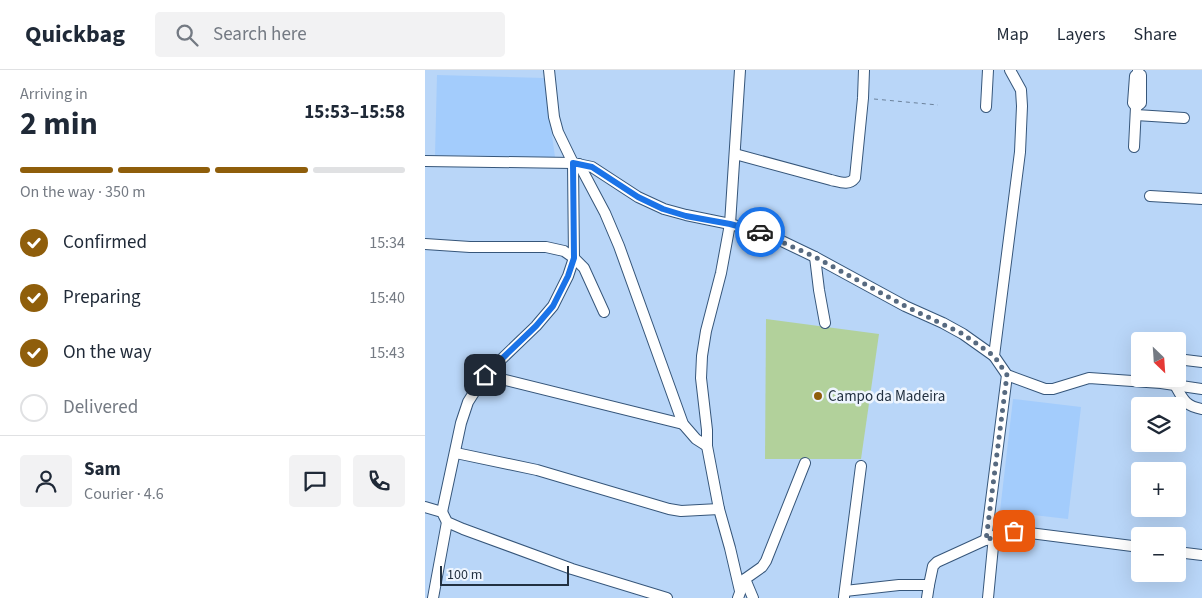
<!DOCTYPE html>
<meta charset="utf-8">
<style>
:root{--surface:#fff;--page:#f2f2f3;--text:#1f2937;--muted:#747a83;--line:#e0e1e3;--accent:#8f5e0b}
body{margin:0;font-family:"Source Sans 3",sans-serif;background:var(--page);color:var(--text);height:100vh;display:flex;flex-direction:column;font-size:19px;white-space:nowrap}
*{box-sizing:border-box;margin:0}
p{font-size:16px;color:var(--muted)}
.icon{flex:none;width:28px;height:28px;fill:none;stroke:currentColor;stroke-width:2;stroke-linecap:round;stroke-linejoin:round}
.map{position:relative;flex:1;overflow:hidden}
.sheet{display:flex;flex-direction:column;background:var(--surface);width:425px}
.sheet>*{flex:none}
.needle{width:32px;rotate:155deg}
.buttons{position:absolute;left:706px;top:262px;display:grid;gap:10px}
.buttons a{display:grid;place-items:center;width:55px;height:55px;border-radius:5px;background:var(--surface);box-shadow:0 5px 20px #0002;font-size:25px}
.scale{position:absolute;left:15px;bottom:12px;width:129px;box-sizing:border-box;padding-left:5px;border:2px solid #223040;border-top:0;font-size:14px;line-height:18px;white-space:nowrap;color:#223040;-webkit-text-stroke:4px #eef5fe;paint-order:stroke}
.pin{position:absolute;display:grid;place-items:center;width:42px;height:42px;color:#fff;margin:-21px;border-radius:10px;box-shadow:0 2px 8px #0006}
.courier{position:absolute;display:grid;place-items:center;width:50px;height:50px;margin:-25px;border:4px solid #1a73e8;border-radius:50%;background:#fff;color:#222;box-shadow:0 1px 6px #0007}
.overview em{font-style:normal;font-weight:700}
.overview div{display:flex;flex-direction:column-reverse}
.overview{display:flex;align-items:center;justify-content:space-between;height:85px;padding:0 20px}
h1{font-size:32px;font-weight:700;line-height:38px}
.bar{display:grid;grid-template-columns:repeat(4,1fr);gap:8px 5px;align-content:center;height:60px;padding:0 20px}
.bar i{height:6px;border-radius:4px;background:var(--line)}
.bar .on{background:var(--accent)}
.bar p{grid-column:span 4}
.line{display:flex;align-items:center;gap:12px;padding:0 20px;border-top:1px solid var(--line)}
.line div{flex:1}
.round{display:grid;place-items:center;flex:none;width:52px;height:52px;border-radius:5px;background:var(--page)}
ol{padding:0 20px;list-style:none}
li{display:flex;align-items:center;gap:15px;height:55px}
li p{margin-inline-start:auto}
li .icon{padding:5px;border-radius:50%;background:var(--accent);color:#fff;stroke-width:4}
li:last-child{color:var(--muted)}
li i{width:28px;height:28px;border:2px solid var(--line);border-radius:50%}
header{display:flex;align-items:center;gap:30px;box-sizing:border-box;height:70px;padding:0 25px;background:var(--surface);border-bottom:1px solid var(--line)}
header strong{font-size:24px}
nav{display:flex;gap:28px;margin-inline-start:auto;font-size:18px}
.search{width:350px;height:45px;background:var(--page);display:flex;align-items:center;gap:12px;box-sizing:border-box;padding:0 18px;border-radius:5px;color:var(--muted);font-size:19px}
main{display:flex;flex:1;min-height:0}
.map>svg:first-child{display:block}
</style>
<header>
<strong>Quickbag</strong>
<div class="search"><svg class="icon" aria-label="search" viewBox="0 0 24 24"><circle cx="10" cy="10" r="6"/><path d="M15 15l6 6"/></svg>Search here</div>
<nav><a>Map</a><a>Layers</a><a>Share</a></nav>
</header>
<main>
<section class="sheet">
<div class="overview"><div><h1>2 min</h1><p>Arriving in</p></div><em>15:53–15:58</em></div>
<div class="bar"><i class="on"></i><i class="on"></i><i class="on"></i><i></i><p>On the way · 350 m</p></div>
<ol>
<li><svg class="icon" aria-label="check" viewBox="0 0 24 24"><path d="M5 12l5 5 9-10"/></svg>Confirmed<p>15:34</p></li>
<li><svg class="icon" aria-label="check" viewBox="0 0 24 24"><path d="M5 12l5 5 9-10"/></svg>Preparing<p>15:40</p></li>
<li><svg class="icon" aria-label="check" viewBox="0 0 24 24"><path d="M5 12l5 5 9-10"/></svg>On the way<p>15:43</p></li>
<li><i></i>Delivered</li>
</ol>
<div class="line" style="height:90px"><a class="round"><svg class="icon" aria-label="person" viewBox="0 0 24 24"><circle cx="12" cy="8" r="4"/><path d="M4 21q1-7 8-7t8 7"/></svg></a><div><b>Sam</b><p>Courier · 4.6</p></div><a class="round"><svg class="icon" aria-label="chat" viewBox="0 0 24 24"><path d="M4 5h16v11H9l-5 4z"/></svg></a><a class="round"><svg class="icon" aria-label="phone" viewBox="0 0 24 24"><path d="M5 4h4l2 5-3 2q2 4 5 5l2-3 5 2v4C11 20 4 13 5 4z"/></svg></a></div>
</section>
<div class="map">
<svg width="777" height="528" viewBox="0 0 777 528">
<rect width="100%" height="100%" fill="#b9d6f8"/>
<g fill="#a3ccfc">
<path d="M12 5 119 8 130 87 10 85Z"/>
<path d="M588 329 656 337 643 449 575 441Z"/>
</g>
<path fill="#b2d19b" d="M341 249 454 264 436 389H340Z"/>
<g fill="none" stroke-linecap="round" stroke-linejoin="round">
<g stroke="#36567a" stroke-width="12">
<g id="minor">
<path d="M585 0 596 20 597 36 595 82 569 286 582 305 620 319H628L664 308 736 313 777 319"/>
<path d="M561 37 563 0"/>
<path d="M711 37 716 33V5L713 3"/>
<path d="M711 45 759 48"/>
<path d="M709 77 711 37 708 33 710 6 713 3V0"/>
<path d="M310 84 406 110C415 112 424 116 430 108L438 28 439 0"/>
<path d="M0 91 148 93 167 97 213 127 239 139 261 145 305 154 342 164 390 187 480 236 518 253 538 264 569 286"/>
<path d="M154 94 180 143 194 176 258 354 271 369 282 376"/>
<path d="M725 126 777 129"/>
<path d="M0 174 45 177H121L139 181 149 188 159 198 179 242"/>
<path d="M390 187 394 220 400 253"/>
<path d="M752 289 777 292"/>
<path d="M60 305 258 354"/>
<path d="M750 315C758 329 760 336 777 339"/>
<path d="M31 383 112 400 244 439 256 441 294 439"/>
<path d="M0 437 17 442 22 452 38 459 147 499 242 528"/>
<path d="M17 442 36 353 43 332 60 305 111 256 128 236 143 206 149 188 148 93 133 62 129 47 124 0"/>
<path d="M561 470 582 305"/>
<path d="M752 482 777 485"/>
<path d="M320 509 328 528"/>
<path d="M315 521 305 478 294 439 282 376V360L276 308 277 286 281 261 296 203 305 154 315 0"/>
<path d="M420 521 474 515H504L508 496 512 492 569 466 589 461 715 477"/>
<path d="M419 527 436 396"/>
<path d="M8 528 22 452"/>
<path d="M313 528 320 509 337 497 341 491 380 393"/>
<path d="M502 528 504 515"/>
<path d="M563 528 569 466"/>
</g>
</g>
<path stroke="#6c829b" stroke-width="1" stroke-dasharray="4 4" stroke-linecap="butt" d="M449 29 513 35"/>
<use href="#minor" stroke="#fff" stroke-width="10"/>
</g>
<g fill="none" stroke-linecap="round" stroke-linejoin="round">
<path stroke="#576a80" stroke-width="5" stroke-dasharray="0 9" d="M335 162 390 187 480 236 538 264 569 286 582 305 561 470 577 464 589 461"/>
<path stroke="#1a73e8" stroke-width="6" d="M60 305 111 256 128 236 143 206 149 188 148 93 167 97 213 127 238 139 261 146 305 154 335 162"/>
</g>
<circle fill="#8f5e0b" stroke="#eef5fe" stroke-width="2" cx="393" cy="326" r="5"/>
<g text-anchor="middle" dominant-baseline="central" stroke-width="5" stroke-linejoin="round" paint-order="stroke">
<g font-size="15" fill="#223040" stroke="#eef5fe" text-anchor="start">
<text x="403" y="326">Campo da Madeira</text>
</g>
</g>
</svg>
<div class="buttons">
<a><svg class="needle" viewBox="-14 -14 28 28"><path d="M0-13l5 13h-10z" fill="#e53935"/><path d="M0 13l5-13h-10z" fill="#747a83"/></svg></a>
<a><svg class="icon" aria-label="layers" viewBox="0 0 24 24"><path d="M12 4l9 5-9 5-9-5zM3 14l9 5 9-5"/></svg></a>
<a>+</a>
<a>−</a>
</div>
<div class="scale">100 m</div>
<div class="pin" style="left:589px;top:461px;background:#ea580c"><svg class="icon" aria-label="bag" viewBox="0 0 24 24"><path d="M5 8h14l-1 12H6zM9 8a3 3 0 0 1 6 0"/></svg></div>
<div class="pin" style="left:60px;top:305px;background:#1f2937"><svg class="icon" aria-label="home" viewBox="0 0 24 24"><path d="M3 11l9-7 9 7M6 9v11h12V9"/></svg></div>
<div class="courier" style="left:335px;top:162px"><svg class="icon" aria-label="car" viewBox="0 0 24 24"><path d="M5 17H2v-5l4-1 3-4h7l3 4 3 1v5h-3M9 17h6M6 11h13"/><circle cx="7" cy="17" r="2"/><circle cx="17" cy="17" r="2"/></svg></div>
</div>
</main>
